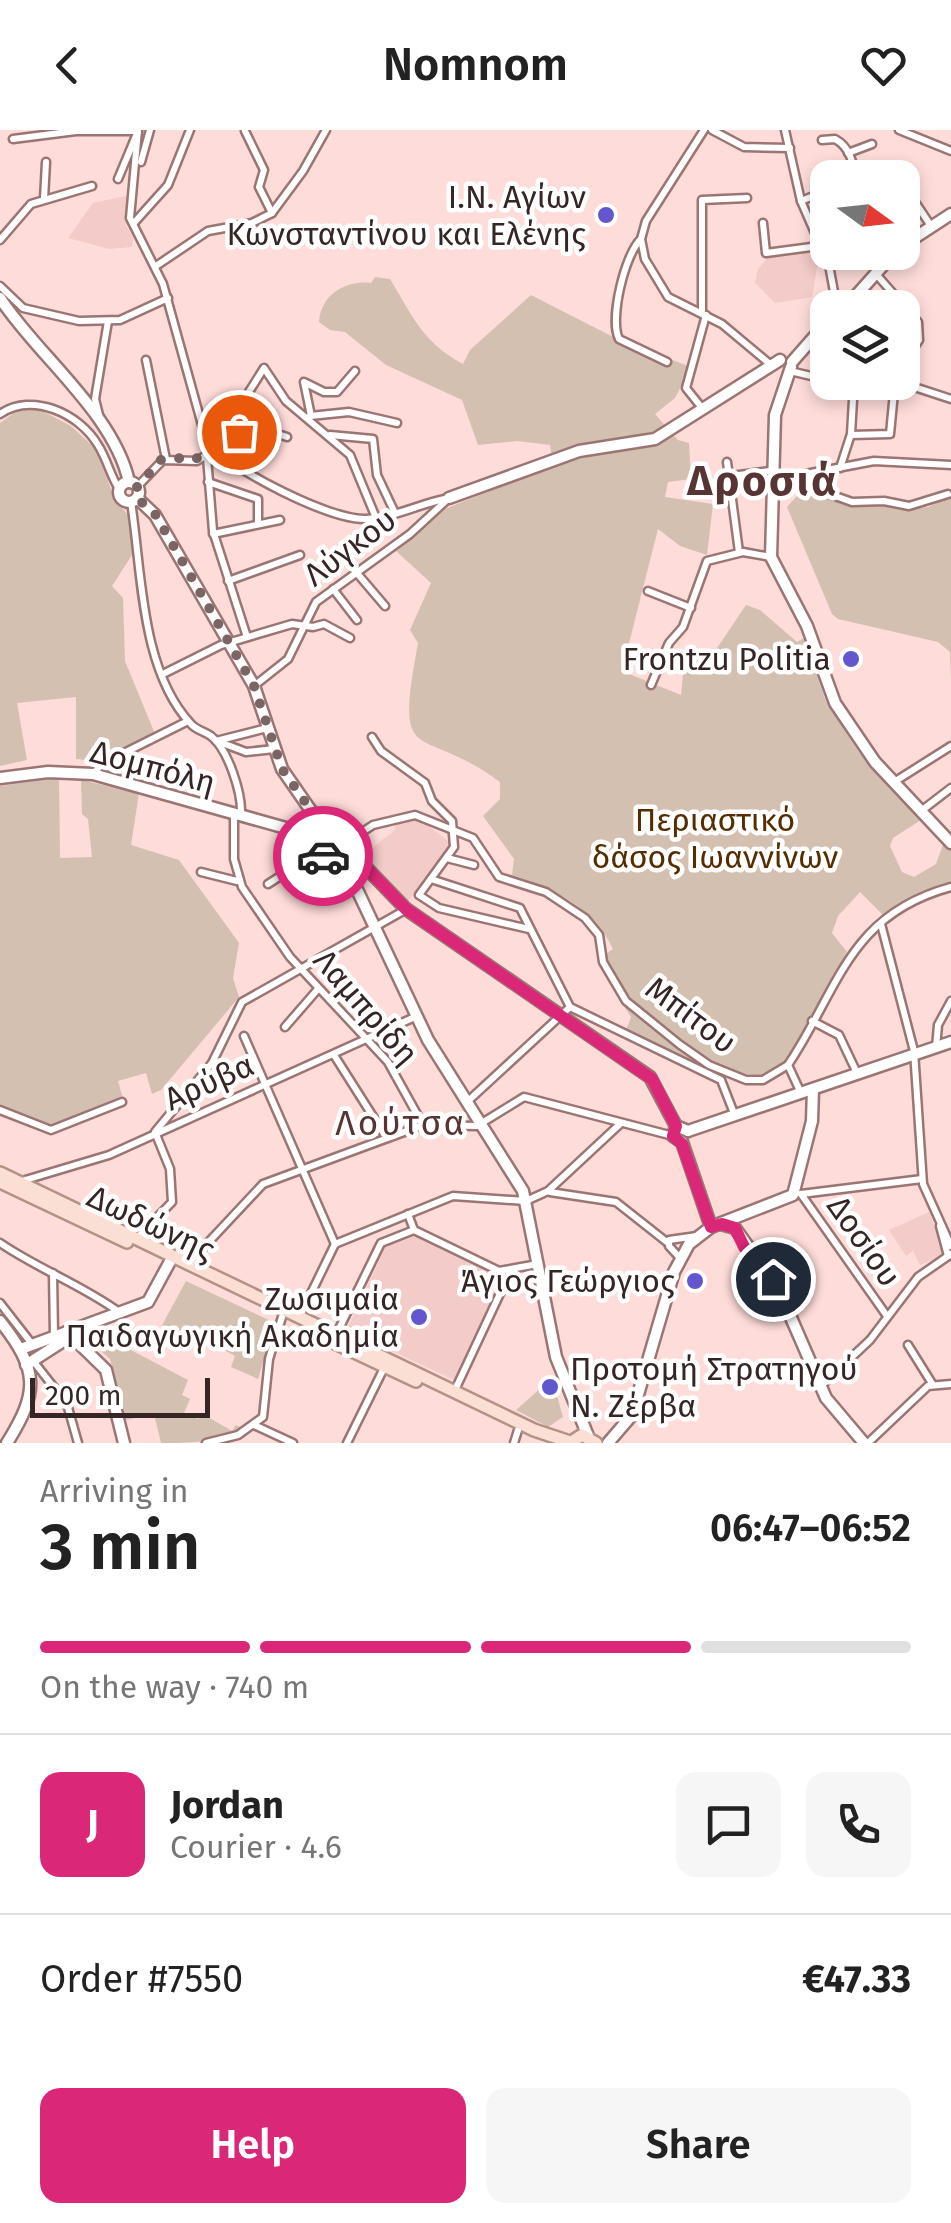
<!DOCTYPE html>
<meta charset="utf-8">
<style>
:root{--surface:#fff;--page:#f6f6f6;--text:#222;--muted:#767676;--line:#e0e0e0;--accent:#db2777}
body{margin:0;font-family:"Fira Sans",sans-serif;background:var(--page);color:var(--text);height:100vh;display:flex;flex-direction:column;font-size:38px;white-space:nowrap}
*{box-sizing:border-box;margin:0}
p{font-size:32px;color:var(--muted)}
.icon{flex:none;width:55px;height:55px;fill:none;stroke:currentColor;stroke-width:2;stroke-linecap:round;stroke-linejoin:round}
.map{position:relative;height:1313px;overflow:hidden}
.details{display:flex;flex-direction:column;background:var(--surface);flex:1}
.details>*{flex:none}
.needle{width:65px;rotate:105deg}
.buttons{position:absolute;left:810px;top:30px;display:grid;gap:20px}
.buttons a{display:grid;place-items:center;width:110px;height:110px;border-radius:20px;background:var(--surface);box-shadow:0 5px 15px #0003;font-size:50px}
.scale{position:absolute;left:30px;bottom:25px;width:180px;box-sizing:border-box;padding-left:10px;border:5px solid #352525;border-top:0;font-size:28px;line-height:35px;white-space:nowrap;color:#352525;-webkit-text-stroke:8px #fff;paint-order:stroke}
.pin{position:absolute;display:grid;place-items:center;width:85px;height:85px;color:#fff;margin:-42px;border:5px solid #fff;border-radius:50%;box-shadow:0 2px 10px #0007}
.courier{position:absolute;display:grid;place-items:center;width:100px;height:100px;margin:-50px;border:8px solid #db2777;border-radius:50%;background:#fff;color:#222;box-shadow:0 2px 12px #0007}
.overview em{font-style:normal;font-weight:600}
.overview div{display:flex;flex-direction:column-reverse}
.overview{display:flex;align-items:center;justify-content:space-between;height:170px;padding:0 40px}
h1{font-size:65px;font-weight:600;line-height:75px}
.bar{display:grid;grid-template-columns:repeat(4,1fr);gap:15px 10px;align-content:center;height:120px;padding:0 40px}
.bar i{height:12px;border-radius:8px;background:var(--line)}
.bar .active{background:var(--accent)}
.bar p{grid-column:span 4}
.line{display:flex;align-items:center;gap:25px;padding:0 40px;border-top:2px solid var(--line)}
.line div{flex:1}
.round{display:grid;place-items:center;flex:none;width:105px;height:105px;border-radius:20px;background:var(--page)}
.primary-button{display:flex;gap:20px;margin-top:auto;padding:20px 40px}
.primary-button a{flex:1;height:115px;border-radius:20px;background:var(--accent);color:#fff;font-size:40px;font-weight:600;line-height:115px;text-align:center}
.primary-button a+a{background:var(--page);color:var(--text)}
header{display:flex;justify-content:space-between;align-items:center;height:130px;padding:0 40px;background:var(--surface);font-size:45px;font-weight:600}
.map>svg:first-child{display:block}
</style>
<header><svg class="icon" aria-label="back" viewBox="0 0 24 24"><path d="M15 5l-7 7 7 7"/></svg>Nomnom<svg class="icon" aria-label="heart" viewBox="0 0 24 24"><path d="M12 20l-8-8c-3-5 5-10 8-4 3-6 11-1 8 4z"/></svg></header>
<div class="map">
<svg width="951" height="1313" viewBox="0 0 951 1313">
<rect width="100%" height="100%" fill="#fedcda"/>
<g fill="#f3cbc9">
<path d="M130 65 126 95 133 108 132 117 109 119 68 108 93 73Z"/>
<path d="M815 119 819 125 812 167 775 173 755 153 758 139 769 126Z"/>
<path d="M417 687 453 715 405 775 359 728 363 713 372 718 394 701 396 694Z"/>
<path d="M929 1082 945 1124 920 1135 913 1121 906 1126 889 1100Z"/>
<path d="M412 1104 502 1146 454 1250 347 1200 387 1114Z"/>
</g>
<g fill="#d4c0b0">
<path d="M375 147 390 149C410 181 421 212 463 234L470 220 531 165 666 234 670 229 691 237 675 268 655 284 678 310 689 313 691 349 668 352 665 367 713 374 707 425 680 416 658 399 622 541 681 565 683 545 695 520 717 518 746 475 760 480 797 512 804 508 826 572 858 621 921 690 893 708 890 716 902 742 914 747 936 734 944 712 951 719V753L905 771 884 786 860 762 838 786 832 803 847 822 785 932 769 945 741 944 704 929 699 936 626 900 631 887 619 869 622 863 604 825 613 819C594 778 553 758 512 745L514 729 483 686 500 669V652C418 591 394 643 418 513L410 500 431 453 396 421 447 378 553 336 550 315 517 311 478 315 462 270 386 235 345 202 330 200 319 192C321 165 345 150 371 153Z"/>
<path d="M22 277H35L71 296 96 319 115 370 129 386 132 404V425L112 456 123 468 125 531 155 604 98 631 76 629V567L17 573 27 630 0 636V293Z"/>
<path d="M812 363 853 376 884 373 900 379 928 377 951 367V552L950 522 938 512 838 489 832 484 787 377 797 366Z"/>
<path d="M59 648 60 728 92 727 88 689 82 684 81 650 139 663 131 715 179 730 239 813 233 848 239 867 161 960 152 964 146 943 118 951 123 969 53 996 0 976V656Z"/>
<path d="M186 1151 275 1193 258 1249 231 1237 235 1226 209 1212 206 1218 161 1197Z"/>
<path d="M103 1195 127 1218 188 1250 182 1265 190 1269 184 1283 198 1289 201 1283 232 1301 236 1295 242 1298C217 1313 189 1313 161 1313L154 1284 126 1290 110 1229 85 1207 87 1200Z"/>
<path d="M552 1248 563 1287 548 1297 516 1280Z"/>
</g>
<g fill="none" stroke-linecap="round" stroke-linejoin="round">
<g stroke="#9a7573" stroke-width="11">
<g id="street">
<path d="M138 0 130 88 163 154 207 313C233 340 329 390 366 389 394 388 421 373 449 368"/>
<path d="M704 0 646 91 641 109 645 129 668 167 722 194 771 235"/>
<path d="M712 0 744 17 790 18"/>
<path d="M785 0 801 71 829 135 837 178"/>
<path d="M899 0 951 21"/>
<path d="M245 1 264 40 259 57 272 83"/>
<path d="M13 9 76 1H138L118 49"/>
<path d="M822 10 835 9C848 16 856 33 852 48"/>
<path d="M848 23 872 14"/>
<path d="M141 32 150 0"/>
<path d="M905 57 931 96"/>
<path d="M44 69 46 32"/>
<path d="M801 71 828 60"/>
<path d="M763 93 766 123 819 116"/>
<path d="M133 94 168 55 190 0"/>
<path d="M641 109C625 124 609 189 619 209L667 232"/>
<path d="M0 110 31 74 92 56"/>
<path d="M829 135 848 122"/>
<path d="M156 136 208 101 252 93 272 83 303 41 326 0"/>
<path d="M876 144 918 192 919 210 902 236"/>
<path d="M0 156 23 178 79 191 120 190 168 168"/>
<path d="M702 182V70L747 68"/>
<path d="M146 230 166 329"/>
<path d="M790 241 828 250"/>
<path d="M841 252H863"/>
<path d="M899 252 951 269"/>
<path d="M702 278 686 258 706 185"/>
<path d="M0 284C32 262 79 283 98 315 107 329 110 345 119 359"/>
<path d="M99 285 95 269 108 191"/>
<path d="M310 286 349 282 397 293"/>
<path d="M311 286 304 252 324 262H337L355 241"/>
<path d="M225 303 266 300 287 307"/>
<path d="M330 305 373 309 377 345 395 383"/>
<path d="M851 305 890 304 895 252"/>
<path d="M213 319 264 238 286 271 350 325 376 388"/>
<path d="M207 327 213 401 247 507"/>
<path d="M727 332 739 422"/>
<path d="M840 338 851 304 854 253"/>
<path d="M731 346 770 341"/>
<path d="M785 348 852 372 884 371 909 376 948 364"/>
<path d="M774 350 874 331 951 335"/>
<path d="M208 352 258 369V394"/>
<path d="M137 357 163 330 197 331 214 320"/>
<path d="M131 372C142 440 140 540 191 594 196 600 204 601 211 606 228 619 242 663 241 684"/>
<path d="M213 404 280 390"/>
<path d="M356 442 385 476"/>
<path d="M228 451 300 425"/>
<path d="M333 459 357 490"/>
<path d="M648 461 691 478"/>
<path d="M163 544 221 515 292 494 313 497 324 494 350 508"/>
<path d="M651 555 669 513 683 497 707 431 743 422 771 427"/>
<path d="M254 556 288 529 316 472 410 404 449 368"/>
<path d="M372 607 381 621 425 653 432 671 452 691 454 717 419 765 439 778 529 799"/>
<path d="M216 611 267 598"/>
<path d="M217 611 246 622 274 619"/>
<path d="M93 644 102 634 188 591"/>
<path d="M894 652 951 616"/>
<path d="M921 681 951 658"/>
<path d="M234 685V729L242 757 290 827 388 932 423 995"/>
<path d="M353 708 373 695 415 685 473 708 499 747 546 762 585 788 599 805 603 832 626 871 679 914 709 935 746 950H763L788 935"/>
<path d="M447 728 474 735"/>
<path d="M201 742 237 751"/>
<path d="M431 749 520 778 570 877 467 972"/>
<path d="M268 754 318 722"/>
<path d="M881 794 914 921 923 1054 951 1116"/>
<path d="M570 877 721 950 735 986"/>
<path d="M812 891 839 905 857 943"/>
<path d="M285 897 318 859"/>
<path d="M244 906 335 1114 300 1186"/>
<path d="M936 917 938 895 951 871"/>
<path d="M334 925 386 1007"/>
<path d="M801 963 788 935C839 859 848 785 951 757"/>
<path d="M0 980 51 1000 122 972"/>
<path d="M22 1051 109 1025 417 886"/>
<path d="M550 1062 616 1072 668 1113"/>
<path d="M801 1064 887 1186"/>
<path d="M801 1064 922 1049"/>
<path d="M940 1096 948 1126"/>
<path d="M414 1100 499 1141 538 1134"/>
<path d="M137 1108 172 1072 170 1039 155 1002 212 933 242 872 405 780"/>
<path d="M0 1113C38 1139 82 1155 119 1182"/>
<path d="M335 1114 453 1066 526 1071 548 1061 620 994"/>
<path d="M680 1128 669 1116V1110L697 1106"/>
<path d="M189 1133 263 1054 423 995 477 996 524 967 673 1006"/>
<path d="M53 1143 54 1206"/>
<path d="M0 1173 32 1214"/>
<path d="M337 1203 381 1113 414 1100 408 1084"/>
<path d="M908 1215 933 1255"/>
<path d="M34 1232 67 1274 78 1313"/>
<path d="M821 1256 870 1210 918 1147 951 1124"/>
<path d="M455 1260 511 1140"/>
<path d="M254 1295 293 1313"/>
<path d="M206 1313 238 1305 263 1287 269 1229 282 1187"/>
<path d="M347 1313 384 1238"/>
<path d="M514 1313 518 1300"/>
<path d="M868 1313 928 1256 951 1254"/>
</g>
</g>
<g stroke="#9a7573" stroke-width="15">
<g id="secondary">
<path d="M902 116 951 84"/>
<path d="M0 168C37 225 114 283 129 352"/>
<path d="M845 178 895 122"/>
<path d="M792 232 828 191"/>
<path d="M791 237 775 285 771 427 807 496 835 573 875 632 951 713"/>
<circle cx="129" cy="362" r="10"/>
<path d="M137 368 155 385 254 556 282 639 325 701"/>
<path d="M449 368 579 321 655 309 780 230"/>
<path d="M0 648 48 642 93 644 318 707"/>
<circle cx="336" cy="716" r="18"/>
<path d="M354 725 406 779 650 947 676 996 688 1001"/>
<path d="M344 732 428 910 523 1061 556 1227 588 1306"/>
<path d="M676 996 673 1006 682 1012 711 1097"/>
<path d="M688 1001 951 912"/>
<path d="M721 1094 735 1098 779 1160 826 1268 864 1313"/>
<path d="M0 1191C39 1240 39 1262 7 1313"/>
<path d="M67 1202 106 1240 124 1313"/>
<path d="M21 1219 148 1172 173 1126"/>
<path d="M26 1235 71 1206"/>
<path d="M608 1313 632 1285 674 1142 689 1114 711 1097 793 1065 812 991 813 959"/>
</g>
</g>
<g stroke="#b49085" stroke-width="16">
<g id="primary">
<path d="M0 1043 534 1300 570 1312"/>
<path d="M0 1052 127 1112"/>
<path d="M333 1212 416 1251"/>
<path d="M570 1313 582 1305 596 1313"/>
</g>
</g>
<use href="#street" stroke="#fff" stroke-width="6"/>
<use href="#secondary" stroke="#fff" stroke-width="10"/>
<use href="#primary" stroke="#fbdfd5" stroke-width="11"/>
</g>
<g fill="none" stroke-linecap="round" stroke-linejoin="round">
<path stroke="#7b6564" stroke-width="10" stroke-dasharray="0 18" d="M239 302H224C199 341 201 323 161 330L137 357V368L155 384 254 556 282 639 326 702 316 714 323 726"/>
<path stroke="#db2777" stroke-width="12" d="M323 726 343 732 354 725 406 779 652 949 676 996 673 1006 682 1014 711 1097 722 1094 735 1098 744 1117 773 1149"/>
</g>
<g fill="#6257cf" stroke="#fff" stroke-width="4">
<circle cx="606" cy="85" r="10"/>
<circle cx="851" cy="529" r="10"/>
<circle cx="695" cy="1151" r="10"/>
<circle cx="419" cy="1187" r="10"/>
<circle cx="550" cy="1257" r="10"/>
</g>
<g text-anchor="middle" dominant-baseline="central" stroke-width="9" stroke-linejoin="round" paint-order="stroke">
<g font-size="32" fill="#352525" stroke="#fff" text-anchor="end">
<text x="586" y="67">Ι.Ν. Αγίων<tspan x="586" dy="37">Κωνσταντίνου και Ελένης</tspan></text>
<text x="831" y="529">Frontzu Politia</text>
<text x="675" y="1151">Άγιος Γεώργιος</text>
<text x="399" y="1169">Ζωσιμαία<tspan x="399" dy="37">Παιδαγωγική Ακαδημία</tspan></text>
<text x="570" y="1239" text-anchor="start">Προτομή Στρατηγού<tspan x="570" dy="37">Ν. Ζέρβα</tspan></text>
</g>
<g font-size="32" fill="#352525" stroke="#fff">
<text transform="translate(350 417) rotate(-37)">Λύγκου</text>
<text transform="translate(153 637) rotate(15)">Δομπόλη</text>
<text transform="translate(366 877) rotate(49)">Λαμπρίδη</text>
<text transform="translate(691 885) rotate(37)">Μπίτου</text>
<text transform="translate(209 952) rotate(-24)">Αρύβα</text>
<text transform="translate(151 1093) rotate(25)">Δωδώνης</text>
<text transform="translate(864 1111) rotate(55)">Δοσίου</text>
</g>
<g font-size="32" fill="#552d00" stroke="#fff">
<text x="715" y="690">Περιαστικό<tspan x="715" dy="37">δάσος Ιωαννίνων</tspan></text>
</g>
<g font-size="35" letter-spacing="2.5" fill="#563534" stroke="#fff">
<text x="401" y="993">Λούτσα</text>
</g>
<g font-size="42" font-weight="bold" letter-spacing="2.5" fill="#563534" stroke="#fff">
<text x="763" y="351">Δροσιά</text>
</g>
</g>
</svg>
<div class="buttons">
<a><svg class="needle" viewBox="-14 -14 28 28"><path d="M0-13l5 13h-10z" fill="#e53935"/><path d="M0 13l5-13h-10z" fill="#767676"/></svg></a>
<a><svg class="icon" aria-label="layers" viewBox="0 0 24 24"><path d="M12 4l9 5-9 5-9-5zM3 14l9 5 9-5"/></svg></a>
</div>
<div class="scale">200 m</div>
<div class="pin" style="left:239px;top:302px;background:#ea580c"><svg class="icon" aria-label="bag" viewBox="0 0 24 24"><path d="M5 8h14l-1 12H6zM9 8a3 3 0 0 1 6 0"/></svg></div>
<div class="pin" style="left:773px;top:1149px;background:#1f2937"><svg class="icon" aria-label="home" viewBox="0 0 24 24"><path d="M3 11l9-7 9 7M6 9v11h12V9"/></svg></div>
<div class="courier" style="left:323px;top:726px"><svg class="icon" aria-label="car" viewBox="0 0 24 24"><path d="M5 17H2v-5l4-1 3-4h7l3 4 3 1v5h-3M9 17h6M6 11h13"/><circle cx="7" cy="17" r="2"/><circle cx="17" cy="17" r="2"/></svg></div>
</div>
<section class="details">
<div class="overview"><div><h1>3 min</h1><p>Arriving in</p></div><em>06:47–06:52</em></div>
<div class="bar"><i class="active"></i><i class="active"></i><i class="active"></i><i></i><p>On the way · 740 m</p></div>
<div class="line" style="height:180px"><b class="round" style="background:var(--accent);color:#fff">J</b><div><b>Jordan</b><p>Courier · 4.6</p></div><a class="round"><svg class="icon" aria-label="chat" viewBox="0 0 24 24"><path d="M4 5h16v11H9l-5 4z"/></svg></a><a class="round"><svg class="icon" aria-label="phone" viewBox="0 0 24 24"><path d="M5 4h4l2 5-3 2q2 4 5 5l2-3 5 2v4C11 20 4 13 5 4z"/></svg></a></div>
<div class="line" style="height:130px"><div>Order #7550</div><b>€47.33</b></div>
<div class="primary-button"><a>Help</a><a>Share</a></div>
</section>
